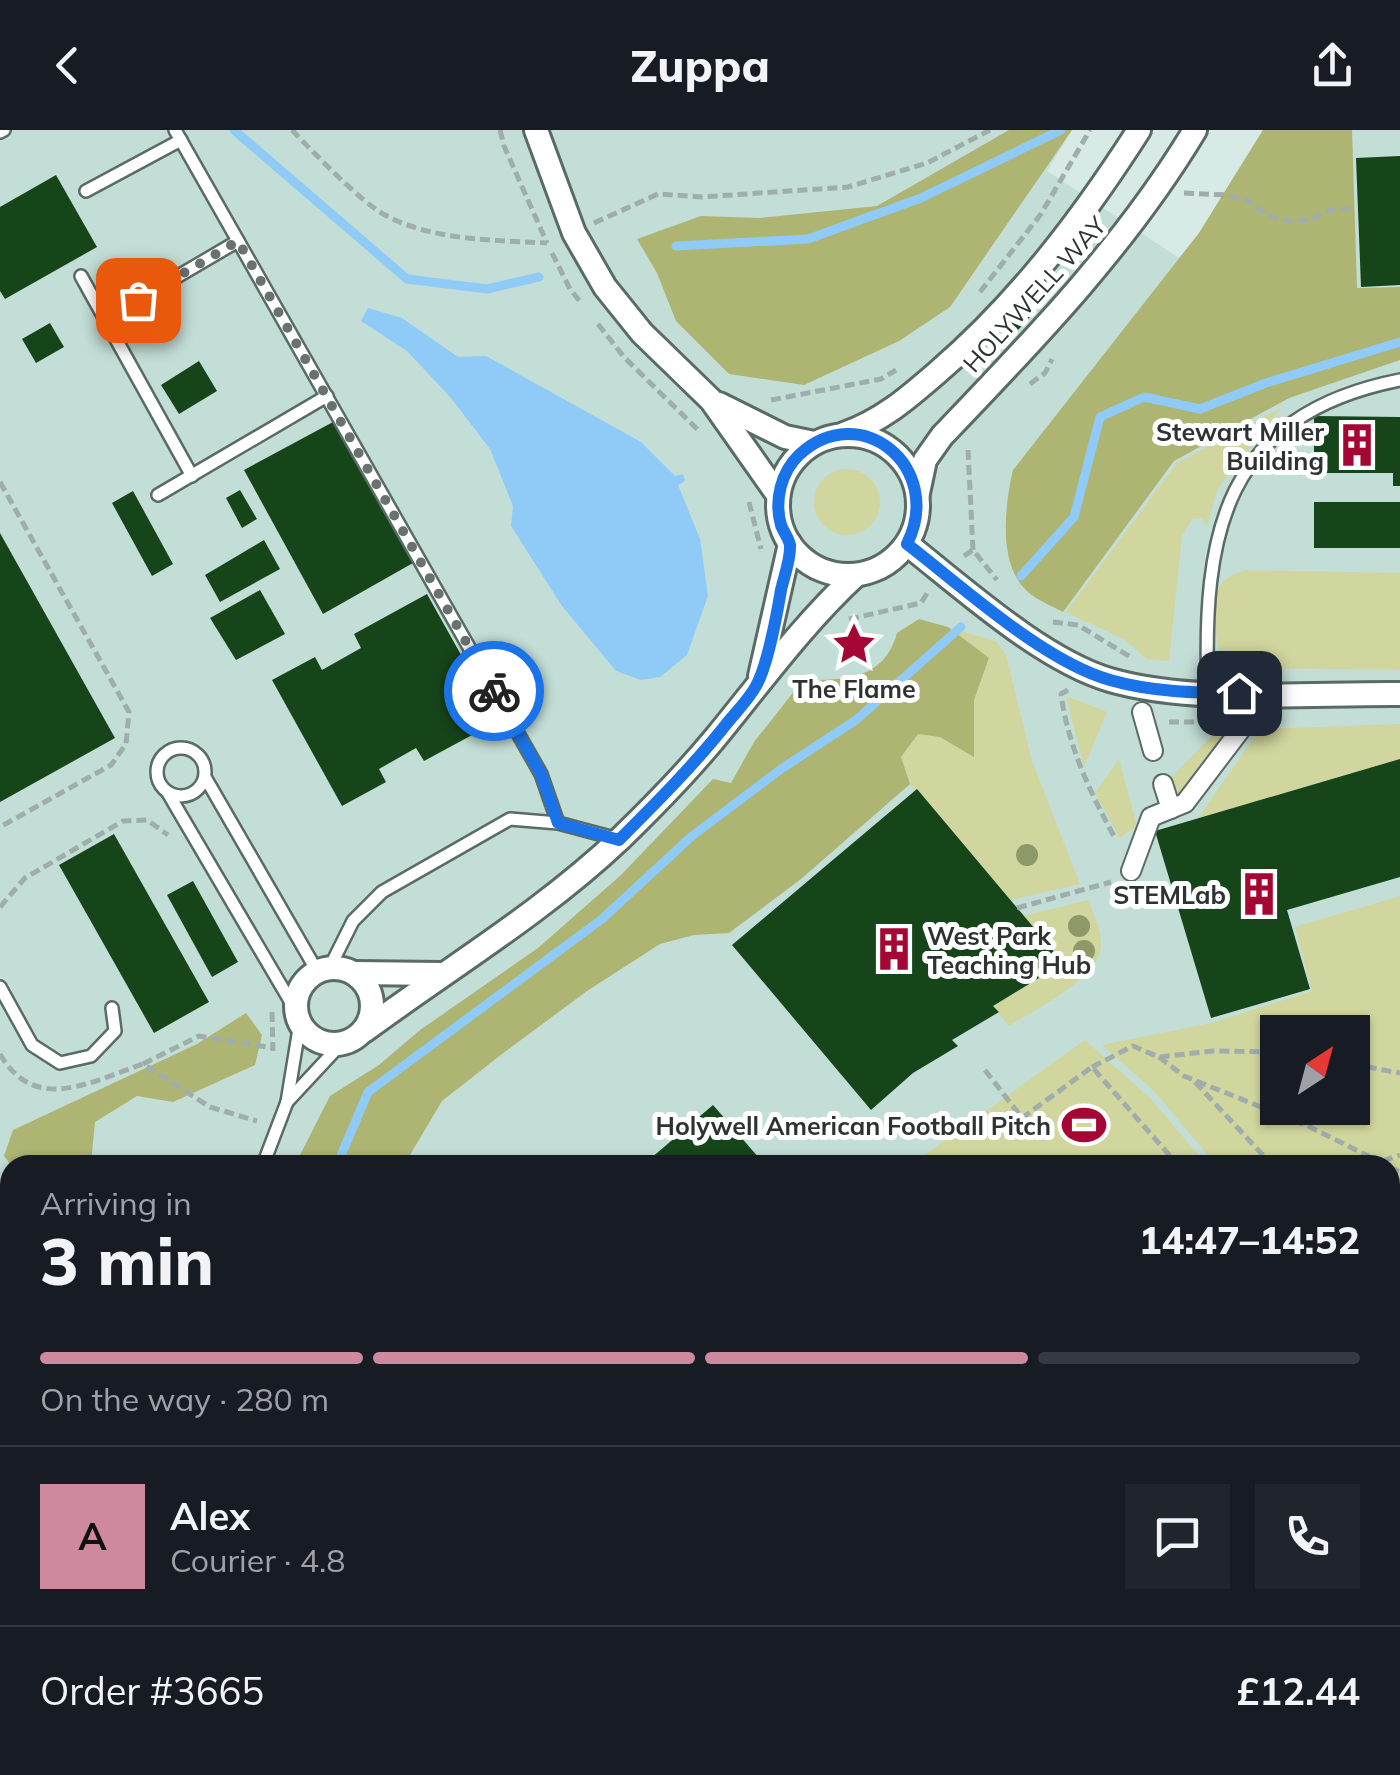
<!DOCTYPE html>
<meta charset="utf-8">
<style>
:root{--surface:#171b24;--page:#20242c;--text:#f1f3f6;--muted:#9ea1a6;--line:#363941;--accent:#ce899e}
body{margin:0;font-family:Mulish,sans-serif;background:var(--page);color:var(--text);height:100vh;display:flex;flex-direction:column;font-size:38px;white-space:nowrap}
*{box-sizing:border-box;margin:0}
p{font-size:32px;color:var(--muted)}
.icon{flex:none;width:55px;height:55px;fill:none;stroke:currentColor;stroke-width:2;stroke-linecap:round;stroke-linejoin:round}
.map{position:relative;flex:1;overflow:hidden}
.side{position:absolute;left:0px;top:1025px;width:1400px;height:620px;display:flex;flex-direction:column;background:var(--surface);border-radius:30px 30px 0 0;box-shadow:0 2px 8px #0004}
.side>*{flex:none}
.needle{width:65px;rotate:36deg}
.buttons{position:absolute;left:1260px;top:885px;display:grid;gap:20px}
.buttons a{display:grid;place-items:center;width:110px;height:110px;border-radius:0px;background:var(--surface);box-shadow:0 2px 8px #0004;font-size:50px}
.pin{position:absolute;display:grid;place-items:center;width:85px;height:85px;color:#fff;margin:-42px;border-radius:20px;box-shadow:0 5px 15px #0006}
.courier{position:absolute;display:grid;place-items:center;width:100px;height:100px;margin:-50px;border:8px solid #1a73e8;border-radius:50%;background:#fff;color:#222;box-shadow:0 2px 12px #0007}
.summary em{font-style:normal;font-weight:800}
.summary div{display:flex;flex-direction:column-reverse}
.summary{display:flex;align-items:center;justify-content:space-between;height:170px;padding:0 40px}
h1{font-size:65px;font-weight:800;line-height:75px}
.bar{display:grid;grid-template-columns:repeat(4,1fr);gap:15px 10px;align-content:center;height:120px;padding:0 40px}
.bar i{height:12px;border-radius:8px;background:var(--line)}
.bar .active{background:var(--accent)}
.bar p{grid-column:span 4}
.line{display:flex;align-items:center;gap:25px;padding:0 40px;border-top:2px solid var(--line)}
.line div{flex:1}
.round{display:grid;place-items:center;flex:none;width:105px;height:105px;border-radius:0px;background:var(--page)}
header{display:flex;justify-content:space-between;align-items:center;height:130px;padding:0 40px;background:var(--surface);font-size:45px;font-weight:800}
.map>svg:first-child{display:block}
</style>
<header><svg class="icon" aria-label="back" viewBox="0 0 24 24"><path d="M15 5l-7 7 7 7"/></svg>Zuppa<svg class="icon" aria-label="share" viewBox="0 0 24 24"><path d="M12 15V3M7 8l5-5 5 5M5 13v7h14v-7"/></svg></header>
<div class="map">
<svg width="1400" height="1645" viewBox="0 0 1400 1645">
<rect width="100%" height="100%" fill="#d7eae5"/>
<path fill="#c3ded6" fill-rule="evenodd" d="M0 0H1072L1047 41 1179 128 1199 103 1263 0H1400V1645H0ZM1278 902H1352V978H1278ZM10 1035H1390V1635H10Z"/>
<g fill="#d1d69e" fill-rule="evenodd">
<path d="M1281 278 1218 358 1207 396 1201 388 1192 389 1182 406 1169 531 1147 529 1125 510 1066 482 1177 333Z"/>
<circle cx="847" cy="372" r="33"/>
<path d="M1244 440 1400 443V540L1229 538C1215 528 1212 477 1218 460 1222 448 1234 445 1244 440Z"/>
<path d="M948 497 997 512 1006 525 1032 631 1080 754 1011 770 910 654 901 627 918 603 940 607 973 626 974 570 989 529Z"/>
<path d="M1066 566 1107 582 1084 637Z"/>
<path d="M1400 594V629L1198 688 1260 599Z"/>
<path d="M1216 601H1236L1179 668 1172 647Z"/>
<path d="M1119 629 1137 696 1120 708 1095 663Z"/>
<path d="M1400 766V1186L1390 1187V1035H1216L1155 962 1102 915 1211 893 1312 861 1295 797ZM1278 902H1352V978H1278Z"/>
<path d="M1088 770C1094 784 1102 801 1101 816 1100 848 1034 880 1009 896L993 876 1039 849 1034 842 1055 824 1024 786Z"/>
<path d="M1085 910 1150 968 1207 1035H911Z"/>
<path d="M1390 1192H1400V1645H565L561 1635H1390Z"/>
</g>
<g fill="#aeb472">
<path d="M1009 0H1072L950 177 899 211 804 255 729 244 676 191 657 143 637 109 701 86 760 88 877 76Z"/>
<path d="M1263 0H1352L1357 158 1400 157V230L1289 268 1174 331 1063 482C1052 476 1037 470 1028 462 997 435 1005 375 1013 340L1199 103Z"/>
<path d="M919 489 948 497 989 528 974 570V627L940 607 918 604 901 627 910 654 801 749 729 803 694 805 660 814 587 861 502 924 442 971 404 1035H295L330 966 379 935 420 900 538 818 621 745 713 649 731 653 754 612 803 550C845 550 884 550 897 503Z"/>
<path d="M246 883 262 905 255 935 173 972 137 966 95 992 91 1034 11 1035 4 1026 13 1000 197 914Z"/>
<path d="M361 1635H549L553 1645H349Z"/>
</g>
<g fill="#90cbf8">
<path d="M368 178 402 188 458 227 486 226 641 312 675 346 683 344 685 351 678 355 700 409 708 466 687 525 660 547 641 550 616 541 562 476 511 396 513 376 490 319 451 268 407 221 361 191Z"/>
<path d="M10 1146V1221L0 1224V1150Z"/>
</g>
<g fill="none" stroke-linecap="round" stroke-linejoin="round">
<g stroke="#90cbf8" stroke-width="9">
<path d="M234 0 407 149 487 159 539 147"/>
<path d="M676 116 808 109 921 68 1061 0"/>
<path d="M1021 446 1074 387 1100 287 1144 267 1200 279 1266 253 1400 212"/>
<path d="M337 1035 368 962 602 789 692 706 781 639 856 590 961 497"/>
<path d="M499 1635 503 1645"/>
</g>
</g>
<g fill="#16451a">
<path d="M1400 26V155L1361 157 1356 28Z"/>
<path d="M56 45 97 117 5 169 0 161V77Z"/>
<path d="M1023 173 1034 183 1017 201 1006 191Z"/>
<path d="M50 193 64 217 36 233 22 209Z"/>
<path d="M199 231 217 261 179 284 161 255Z"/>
<path d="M1314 286 1400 287V356H1393V343H1314Z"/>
<path d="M333 292 413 433 323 484 244 340Z"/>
<path d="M240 360 257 389 242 398 226 368Z"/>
<path d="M133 361 173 434 152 446 112 373Z"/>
<rect x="1314" y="372" width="86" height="46"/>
<path d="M0 403 115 608 0 672Z"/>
<path d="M264 410 280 439 220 472 205 445Z"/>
<path d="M260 460 285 504 236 530 210 488Z"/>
<path d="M427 464 498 591 424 631 416 618 379 639 386 652 342 676 272 550 315 527 322 540 361 518 354 504Z"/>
<path d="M1400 629V747L1287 780 1310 859 1211 888 1155 701Z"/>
<path d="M917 659 1056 824 1034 842 1039 848 993 876 999 882 952 910 958 916 913 943 871 980 732 815Z"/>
<path d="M114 704 209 872 154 903 59 735Z"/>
<path d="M193 751 238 832 212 847 167 765Z"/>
<path d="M713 975 765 1035H643Z"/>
</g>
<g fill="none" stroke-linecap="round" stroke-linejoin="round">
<g stroke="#5a6b66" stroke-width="16">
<g id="service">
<path d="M175 0 541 644 558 693"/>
<path d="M0 2 4 0"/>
<path d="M86 61 181 10"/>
<path d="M81 146 192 346"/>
<path d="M105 189 238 111"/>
<path d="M158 365 327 266"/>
<path d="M1208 563C1202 404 1223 285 1400 250"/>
<circle cx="181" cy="642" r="24"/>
<path d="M205 647 317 841"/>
<path d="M168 663 296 881"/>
<path d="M330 837 353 791 382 762 510 689 558 693 618 709"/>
<path d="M0 857 32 915 60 933 91 926 115 901 112 878"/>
<path d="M287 972 341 914"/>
<path d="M263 1035 287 972 300 893"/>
<path d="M0 1383 10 1379"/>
</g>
</g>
<g stroke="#5a6b66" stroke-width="22">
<g id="pedestrian">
<path d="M1142 582 1153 621"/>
<path d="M1163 654 1171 679"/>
<path d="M1131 741 1151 687 1185 673 1248 590"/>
</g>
</g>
<g stroke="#5a6b66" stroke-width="28">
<g id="minor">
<path d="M536 0 574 103 605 157 642 203 711 270 778 365"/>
<path d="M719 274 785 307 814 313"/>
<path d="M844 304C882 291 909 267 939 241 1019 172 1082 89 1139 0"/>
<circle cx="848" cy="375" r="70"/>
<path d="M918 363 925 330 942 306C1034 210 1126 115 1195 0"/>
<path d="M907 414C963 458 1042 530 1110 550 1192 574 1313 563 1400 564"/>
<path d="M760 546 790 414"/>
<circle cx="334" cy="876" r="38"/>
<path d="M354 843 441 844"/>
<path d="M364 901C451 837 543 782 621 708 654 676 687 642 716 607 761 552 803 494 856 445"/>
<path d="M678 1635 686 1645"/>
</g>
</g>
<g stroke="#9faeaa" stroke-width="5" stroke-dasharray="10 5" stroke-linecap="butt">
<path d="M292 0C311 20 363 74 385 85 433 111 494 110 547 113"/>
<path d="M500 0 504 16 547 113"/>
<path d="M1184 63 1227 65 1248 71 1268 86 1290 91 1310 90 1331 80 1352 79"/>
<path d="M594 93 658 64 702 67 848 57 927 33 990 0"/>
<path d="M552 123 570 159 582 174"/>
<path d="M980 162 1041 84 1090 0"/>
<path d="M598 194 624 227 700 302"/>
<path d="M1030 254 1045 243 1052 229"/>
<path d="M771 270 881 249 896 240"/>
<path d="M968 320 973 420"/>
<path d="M0 352 129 582 126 614 111 635 0 697"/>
<path d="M749 372 761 419"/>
<path d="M964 426 973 420 997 450"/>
<path d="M849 489 921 473 929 460"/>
<path d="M1053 492 1078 495 1132 528"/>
<path d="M1068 560 1061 564C1068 617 1091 664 1116 710"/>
<path d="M1169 592H1198"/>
<path d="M0 777 25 748 123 691 147 690 168 705"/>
<path d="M1017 778 1111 752"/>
<path d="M272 882 273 921"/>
<path d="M0 924C35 985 92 951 143 934L210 977 257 991"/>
<path d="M1159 927 1184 946 1308 996 1386 1035"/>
<path d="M143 934 199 906 273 918"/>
<path d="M1352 934 1400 943"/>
<path d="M1092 937 1133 916 1159 927 1213 921 1278 922"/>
<path d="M985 940 1022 988 1092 937 1178 1035"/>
<path d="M1195 952 1272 1035"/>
<path d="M1383 1031 1400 1025"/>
<path d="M1390 1037 1400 1042"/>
<path d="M1390 1125 1400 1128"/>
<path d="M1390 1274 1400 1286"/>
<path d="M1390 1302 1400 1285"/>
<path d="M0 1303H10"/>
<path d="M0 1505 10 1532"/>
<path d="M66 1635 74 1645"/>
<path d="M973 1645 984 1635"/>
</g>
<use href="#service" stroke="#fff" stroke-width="11"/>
<use href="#pedestrian" stroke="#fff" stroke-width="18"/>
<use href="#minor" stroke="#fff" stroke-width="22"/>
</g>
<g fill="#8e996a">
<circle cx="1027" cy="725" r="11"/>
<circle cx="1079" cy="796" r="11"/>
<circle cx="1084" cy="821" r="11"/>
</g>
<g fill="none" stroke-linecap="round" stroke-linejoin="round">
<path stroke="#687370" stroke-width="10" stroke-dasharray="0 18" d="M138 170 238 111 494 561"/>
<path stroke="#1a73e8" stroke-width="12" d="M494 561 541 644 558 693 619 710C657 672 695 634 728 592 737 581 749 569 756 556 767 537 777 484 781 460 784 447 791 428 790 415 789 409 783 401 781 395 774 371 781 342 799 325 860 268 945 337 907 414 963 457 1043 531 1110 550 1152 562 1196 563 1239 563"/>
</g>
<defs>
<g id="building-bare" transform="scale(3.45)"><path d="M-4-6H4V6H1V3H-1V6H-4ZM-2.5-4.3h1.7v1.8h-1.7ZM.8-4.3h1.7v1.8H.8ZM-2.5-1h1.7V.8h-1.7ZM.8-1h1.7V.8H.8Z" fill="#a40733" stroke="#fff" stroke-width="2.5" paint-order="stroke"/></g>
<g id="sight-bare" transform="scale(3.45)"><path d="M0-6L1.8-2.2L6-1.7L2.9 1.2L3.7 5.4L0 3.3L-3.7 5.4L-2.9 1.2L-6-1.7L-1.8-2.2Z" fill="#a40733" stroke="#fff" stroke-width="2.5" paint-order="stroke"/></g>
<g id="stadium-bare" transform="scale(3.45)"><path d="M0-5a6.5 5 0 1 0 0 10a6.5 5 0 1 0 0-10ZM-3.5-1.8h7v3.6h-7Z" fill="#a40733" stroke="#fff" stroke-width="2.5" paint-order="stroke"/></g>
</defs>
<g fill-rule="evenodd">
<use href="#building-bare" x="1357" y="315"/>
<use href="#sight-bare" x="854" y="514"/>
<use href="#building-bare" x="1259" y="764"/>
<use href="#building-bare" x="894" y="819"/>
<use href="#stadium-bare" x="1084" y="995"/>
</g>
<g text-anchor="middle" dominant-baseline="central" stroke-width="10" stroke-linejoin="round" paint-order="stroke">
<g font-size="25" fill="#2c3331" stroke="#fff">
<text transform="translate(1034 164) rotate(-48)">HOLYWELL WAY</text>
</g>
<g font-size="25" font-weight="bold" fill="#2c3331" stroke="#fff" text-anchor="end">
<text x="1324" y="301">Stewart Miller<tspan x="1324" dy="29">Building</tspan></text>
<text x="854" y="558" text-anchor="middle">The Flame</text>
<text x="1226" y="764">STEMLab</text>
<text x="927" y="805" text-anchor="start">West Park<tspan x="927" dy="29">Teaching Hub</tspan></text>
<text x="1051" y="995">Holywell American Football Pitch</text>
</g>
</g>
</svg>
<div class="buttons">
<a><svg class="needle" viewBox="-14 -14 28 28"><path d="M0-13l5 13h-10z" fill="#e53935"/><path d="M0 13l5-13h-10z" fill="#9ea1a6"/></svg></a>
</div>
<div class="pin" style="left:138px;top:170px;background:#ea580c"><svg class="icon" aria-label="bag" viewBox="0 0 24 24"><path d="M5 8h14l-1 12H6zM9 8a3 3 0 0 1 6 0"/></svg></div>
<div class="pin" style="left:1239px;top:563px;background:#1f2937"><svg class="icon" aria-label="home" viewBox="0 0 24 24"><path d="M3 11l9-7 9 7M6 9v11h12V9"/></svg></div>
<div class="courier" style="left:494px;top:561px"><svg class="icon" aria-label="bike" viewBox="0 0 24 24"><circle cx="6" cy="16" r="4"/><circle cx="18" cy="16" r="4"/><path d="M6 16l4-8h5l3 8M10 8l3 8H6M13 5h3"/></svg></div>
<section class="side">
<div class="summary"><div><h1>3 min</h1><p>Arriving in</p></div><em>14:47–14:52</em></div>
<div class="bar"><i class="active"></i><i class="active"></i><i class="active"></i><i></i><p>On the way · 280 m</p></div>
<div class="line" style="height:180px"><b class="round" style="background:var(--accent);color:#111">A</b><div><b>Alex</b><p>Courier · 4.8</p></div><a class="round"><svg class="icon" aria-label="chat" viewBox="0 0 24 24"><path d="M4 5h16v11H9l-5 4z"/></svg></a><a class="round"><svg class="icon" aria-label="phone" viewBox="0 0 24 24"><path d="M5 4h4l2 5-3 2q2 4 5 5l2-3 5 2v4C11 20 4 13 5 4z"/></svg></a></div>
<div class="line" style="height:130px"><div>Order #3665</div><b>£12.44</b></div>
</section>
</div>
